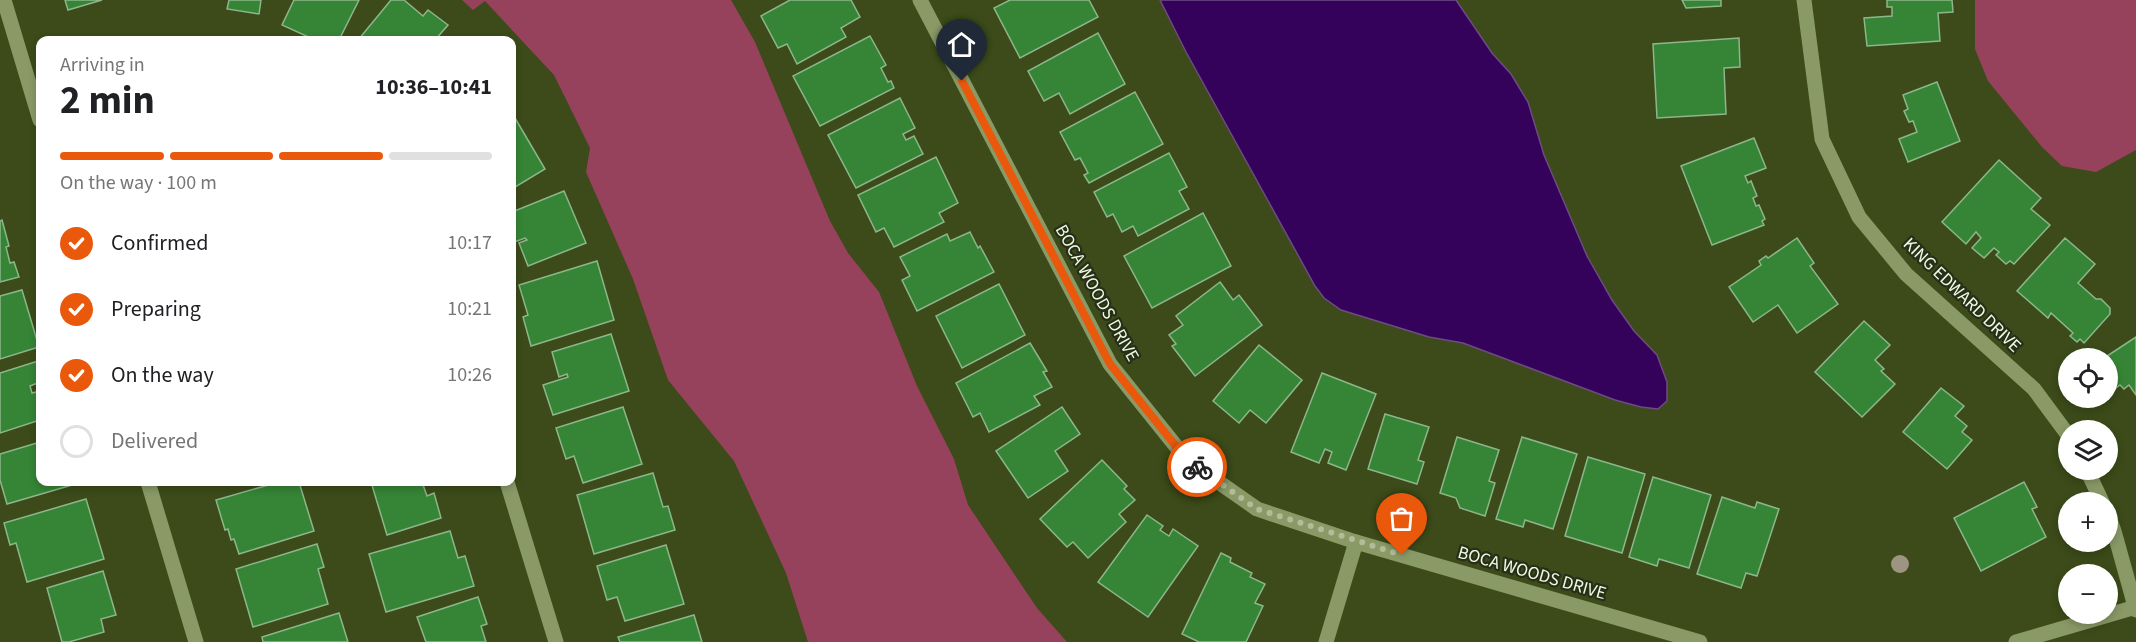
<!DOCTYPE html>
<meta charset="utf-8">
<style>
:root{--surface:#fff;--page:#f2f2f2;--text:#202124;--muted:#757577;--line:#e0e0e0;--accent:#ea580c}
body{margin:0;font-family:"Source Sans 3",sans-serif;background:var(--page);color:var(--text);height:100vh;display:flex;flex-direction:column;font-size:22px;white-space:nowrap}
*{box-sizing:border-box;margin:0}
p{font-size:20px;color:var(--muted)}
.icon{flex:none;width:33px;height:33px;fill:none;stroke:currentColor;stroke-width:2;stroke-linecap:round;stroke-linejoin:round}
.map{position:relative;flex:1;overflow:hidden}
.sheet{position:absolute;left:36px;top:36px;width:480px;height:450px;display:flex;flex-direction:column;background:var(--surface);border-radius:12px;box-shadow:0 3px 9px #0003}
.sheet>*{flex:none}
.buttons{position:absolute;left:2058px;top:348px;display:grid;gap:12px}
.buttons a{display:grid;place-items:center;width:60px;height:60px;border-radius:50%;background:var(--surface);box-shadow:0 3px 9px #0003;font-size:30px}
.pin{position:absolute;display:grid;place-items:center;width:51px;height:51px;color:#fff;margin:-62px -26px;border-radius:50% 50% 50% 0;rotate:-45deg;box-shadow:0 0 6px #0007}
.pin .icon{rotate:45deg}
.courier{position:absolute;display:grid;place-items:center;width:60px;height:60px;margin:-30px;border:4px solid #ea580c;border-radius:50%;background:#fff;color:#222;box-shadow:0 2px 8px #0007}
.overview em{font-style:normal;font-weight:700}
.overview div{display:flex;flex-direction:column-reverse}
.overview{display:flex;align-items:center;justify-content:space-between;height:102px;padding:0 24px}
h1{font-size:39px;font-weight:700;line-height:45px}
.bar{display:grid;grid-template-columns:repeat(4,1fr);gap:9px 6px;align-content:center;height:72px;padding:0 24px}
.bar i{height:8px;border-radius:4px;background:var(--line)}
.bar .current{background:var(--accent)}
.bar p{grid-column:span 4}
ol{padding:0 24px;list-style:none}
li{display:flex;align-items:center;gap:18px;height:66px}
li p{margin-inline-start:auto}
li .icon{padding:6px;border-radius:50%;background:var(--accent);color:#fff;stroke-width:4}
li:last-child{color:var(--muted)}
li i{width:33px;height:33px;border:3px solid var(--line);border-radius:50%}
.map>svg:first-child{display:block}
</style>
<div class="map">
<svg width="2136" height="642" viewBox="0 0 2136 642">
<rect width="100%" height="100%" fill="#3c4b19"/>
<g fill="#97425c">
<path d="M462 0H731L755 42 830 221 848 253 879 292 917 386 954 459 968 505 1037 608 1067 642H808L786 573 734 461 668 380 633 279 586 172 590 148 554 75 485 1 473 10Z"/>
<path d="M1975 0H2136V150L2096 172 2062 166 2042 147 1988 81 1975 49Z"/>
</g>
<path fill="#35025b" stroke="#6d4c82" stroke-width="1.5" d="M1160 0H1456L1492 53 1511 74 1528 102 1544 155 1587 256 1612 300 1634 331 1657 355 1667 382V401L1658 409 1641 407 1615 400 1463 343 1429 337 1341 310 1324 298 1315 286 1186 52Z"/>
<g fill="#368536" stroke="#8db68b" stroke-width="1.5">
<path d="M65 0H102L68 10Z"/>
<path d="M229 0H261L259 14 227 9Z"/>
<path d="M294 0H359L339 40H315L282 25Z"/>
<path d="M391 0H404L423 16 428 10 448 25 435 40H358Z"/>
<path d="M790 0H851L860 17 841 28 846 37 797 64 787 44 778 48 761 16Z"/>
<path d="M1010 0H1089L1098 17 1020 58 994 8Z"/>
<path d="M1682 0H1721V6L1686 8Z"/>
<path d="M1887 0H1952L1953 12 1938 13 1940 41 1867 46 1864 18 1892 16V7H1887Z"/>
<path d="M1098 33 1125 84 1070 114 1059 93 1044 101 1028 71Z"/>
<path d="M870 36 886 65 881 68 888 82 891 81 894 88 820 126 793 76Z"/>
<path d="M1739 38 1740 67 1724 68 1726 114 1657 118 1653 44Z"/>
<path d="M1937 82 1960 141 1908 162 1899 139 1917 132 1913 121 1909 122 1904 111 1908 109 1903 95Z"/>
<path d="M1135 92 1163 144 1089 183 1084 175 1088 173 1080 158 1075 160 1060 132Z"/>
<path d="M900 98 915 128 903 134 906 140 914 136 923 154 856 188 828 135Z"/>
<path d="M515 118 545 169 512 189V120Z"/>
<path d="M1754 138 1766 168 1745 176 1748 183 1751 181 1757 196 1753 198 1756 206 1759 205 1765 219 1762 221 1764 225 1712 245 1681 166Z"/>
<path d="M1169 153 1187 187 1179 191 1189 209 1138 236 1133 226 1122 232 1113 214 1107 217 1094 192Z"/>
<path d="M936 157 958 203 939 213 944 222 894 247 884 228 876 232 858 195Z"/>
<path d="M1999 160 2041 198 2031 209 2050 225 2014 264 2010 261 2006 264 1996 255 1999 252 1994 248 1984 258 1972 248 1981 238 1976 232 1966 244 1942 222Z"/>
<path d="M564 191 586 243 528 266 519 243 527 240 525 238 512 243V212Z"/>
<path d="M1203 213 1231 266 1152 308 1124 256Z"/>
<path d="M2 220 9 246 6 247 10 263 14 262 19 277 0 282V221Z"/>
<path d="M970 232 978 248 980 246 994 272 917 311 902 280 910 276 900 257 947 234 950 241Z"/>
<path d="M1797 238 1814 263 1810 266 1838 304 1797 333 1778 305 1753 322 1729 287 1761 265 1759 261 1766 256 1768 258Z"/>
<path d="M2065 238 2095 264 2078 283 2096 299H2101L2110 308V314L2084 343 2080 339 2077 342 2070 336 2073 333 2051 313 2048 318 2017 291Z"/>
<path d="M597 261 614 320 531 346 523 317 528 315 519 285Z"/>
<path d="M1220 282 1233 300 1239 295 1262 325 1195 376 1172 346 1176 344 1169 335 1183 325 1176 316Z"/>
<path d="M999 284 1025 335 962 368 936 316Z"/>
<path d="M22 290 39 347 0 359V296Z"/>
<path d="M1864 321 1890 345 1875 360 1884 369 1881 371 1895 384 1862 417 1815 372Z"/>
<path d="M611 334 629 391 553 415 543 385 568 377 567 374 559 377 552 352Z"/>
<path d="M2136 337V395L2129 385 2124 389 2120 385 2112 391 2108 385V358H2104Z"/>
<path d="M1030 343 1047 371 1043 372 1052 387 1034 396 1040 405 989 432 980 413 973 417 956 383Z"/>
<path d="M1259 345 1302 380 1266 423 1250 410 1239 423 1213 401Z"/>
<path d="M38 361 40 382 30 386 32 393 40 391V420L0 433V373Z"/>
<path d="M1322 373 1376 394 1346 470 1328 463 1332 452 1325 449 1319 463 1291 452Z"/>
<path d="M1941 388 1964 406 1955 416 1967 426 1962 432 1972 440 1947 469 1903 432Z"/>
<path d="M623 407 642 464 583 483 574 456 566 459 556 428Z"/>
<path d="M1062 407 1080 434 1055 451 1068 471 1028 498 996 451Z"/>
<path d="M1385 414 1429 427 1418 460 1424 462 1417 484 1368 469Z"/>
<path d="M1457 437 1499 450 1489 481 1495 483 1485 516 1460 508 1456 498 1440 493Z"/>
<path d="M1522 437 1577 454 1553 529 1525 520 1523 527 1496 519Z"/>
<path d="M40 442V482L79 483 7 504 0 480V454Z"/>
<path d="M1588 457 1645 474 1622 553 1565 536Z"/>
<path d="M1102 460 1127 486 1124 489 1135 500 1119 514 1126 522 1088 558 1073 542 1067 547 1040 519Z"/>
<path d="M653 473 663 507 668 506 675 530 594 554 577 495Z"/>
<path d="M1653 477 1711 495 1689 568 1659 559 1657 566 1629 557Z"/>
<path d="M279 482H299L314 531 239 554 234 539 231 540 228 529 225 530 216 500Z"/>
<path d="M371 482H422L427 496 434 493 441 518 387 535Z"/>
<path d="M2024 482 2037 507 2032 509 2046 537 1981 571 1954 518Z"/>
<path d="M1722 497 1755 508 1757 502 1779 509 1757 576 1746 573 1741 588 1697 574Z"/>
<path d="M86 499 104 559 27 582 16 543 10 545 4 523Z"/>
<path d="M1147 515 1163 526 1160 530 1169 536 1173 529 1198 546 1148 617 1098 582Z"/>
<path d="M450 531 458 558 465 556 474 586 386 612 369 554Z"/>
<path d="M317 544 324 567 318 569 328 604 253 627 236 569Z"/>
<path d="M666 545 684 604 625 621 617 597 607 600 597 566Z"/>
<path d="M1221 553 1231 558 1230 562 1252 573 1250 577 1265 584 1255 603 1263 606 1246 642H1199L1182 634Z"/>
<path d="M103 571 116 615 101 619 104 632 69 642H62L47 588Z"/>
<path d="M478 597 487 624 481 626 486 642H426L417 617Z"/>
<path d="M339 613 348 642H263L262 637Z"/>
<path d="M694 615 702 642H620L618 637Z"/>
</g>
<g fill="none" stroke-linecap="round" stroke-linejoin="round">
<g stroke="#899a67" stroke-width="15">
<path d="M4 0 40 120"/>
<path d="M920 0 1110 364 1187 460 1257 509 1356 542 1700 642"/>
<path d="M1804 0 1822 139 1859 217 1906 274 2034 389 2068 435"/>
<path d="M2087 470 2102 502"/>
<path d="M148 482 196 642"/>
<path d="M507 482 556 642"/>
<path d="M2108 515 2114 531 2136 610"/>
<path d="M1326 642 1356 542"/>
<path d="M2016 642 2136 607"/>
</g>
</g>
<circle fill="#9e9482" cx="1900" cy="564" r="9"/>
<g fill="none" stroke-linecap="round" stroke-linejoin="round">
<path stroke="#b1bd99" stroke-width="6" stroke-dasharray="0 10.8" d="M1197 467 1257 509 1402 555"/>
<path stroke="#ea580c" stroke-width="8" d="M962 81 1110 364 1187 460 1197 467"/>
</g>
<g text-anchor="middle" dominant-baseline="central" stroke-width="4.5" stroke-linejoin="round" paint-order="stroke">
<g font-size="18" fill="#f0fade" stroke="#272e19">
<text transform="translate(1097 293) rotate(61)">BOCA WOODS DRIVE</text>
<text transform="translate(1962 295) rotate(44)">KING EDWARD DRIVE</text>
<text transform="translate(1532 573) rotate(16)">BOCA WOODS DRIVE</text>
</g>
</g>
</svg>
<div class="buttons">
<a><svg class="icon" aria-label="locate" viewBox="0 0 24 24"><circle cx="12" cy="12" r="6"/><path d="M12 2v4M12 18v4M2 12h4M18 12h4"/></svg></a>
<a><svg class="icon" aria-label="layers" viewBox="0 0 24 24"><path d="M12 4l9 5-9 5-9-5zM3 14l9 5 9-5"/></svg></a>
<a>+</a>
<a>−</a>
</div>
<div class="pin" style="left:1402px;top:555px;background:#ea580c"><svg class="icon" aria-label="bag" viewBox="0 0 24 24"><path d="M5 8h14l-1 12H6zM9 8a3 3 0 0 1 6 0"/></svg></div>
<div class="pin" style="left:962px;top:81px;background:#1f2937"><svg class="icon" aria-label="home" viewBox="0 0 24 24"><path d="M3 11l9-7 9 7M6 9v11h12V9"/></svg></div>
<div class="courier" style="left:1197px;top:467px"><svg class="icon" aria-label="bike" viewBox="0 0 24 24"><circle cx="6" cy="16" r="4"/><circle cx="18" cy="16" r="4"/><path d="M6 16l4-8h5l3 8M10 8l3 8H6M13 5h3"/></svg></div>
<section class="sheet">
<div class="overview"><div><h1>2 min</h1><p>Arriving in</p></div><em>10:36–10:41</em></div>
<div class="bar"><i class="current"></i><i class="current"></i><i class="current"></i><i></i><p>On the way · 100 m</p></div>
<ol>
<li><svg class="icon" aria-label="check" viewBox="0 0 24 24"><path d="M5 12l5 5 9-10"/></svg>Confirmed<p>10:17</p></li>
<li><svg class="icon" aria-label="check" viewBox="0 0 24 24"><path d="M5 12l5 5 9-10"/></svg>Preparing<p>10:21</p></li>
<li><svg class="icon" aria-label="check" viewBox="0 0 24 24"><path d="M5 12l5 5 9-10"/></svg>On the way<p>10:26</p></li>
<li><i></i>Delivered</li>
</ol>
</section>
</div>
